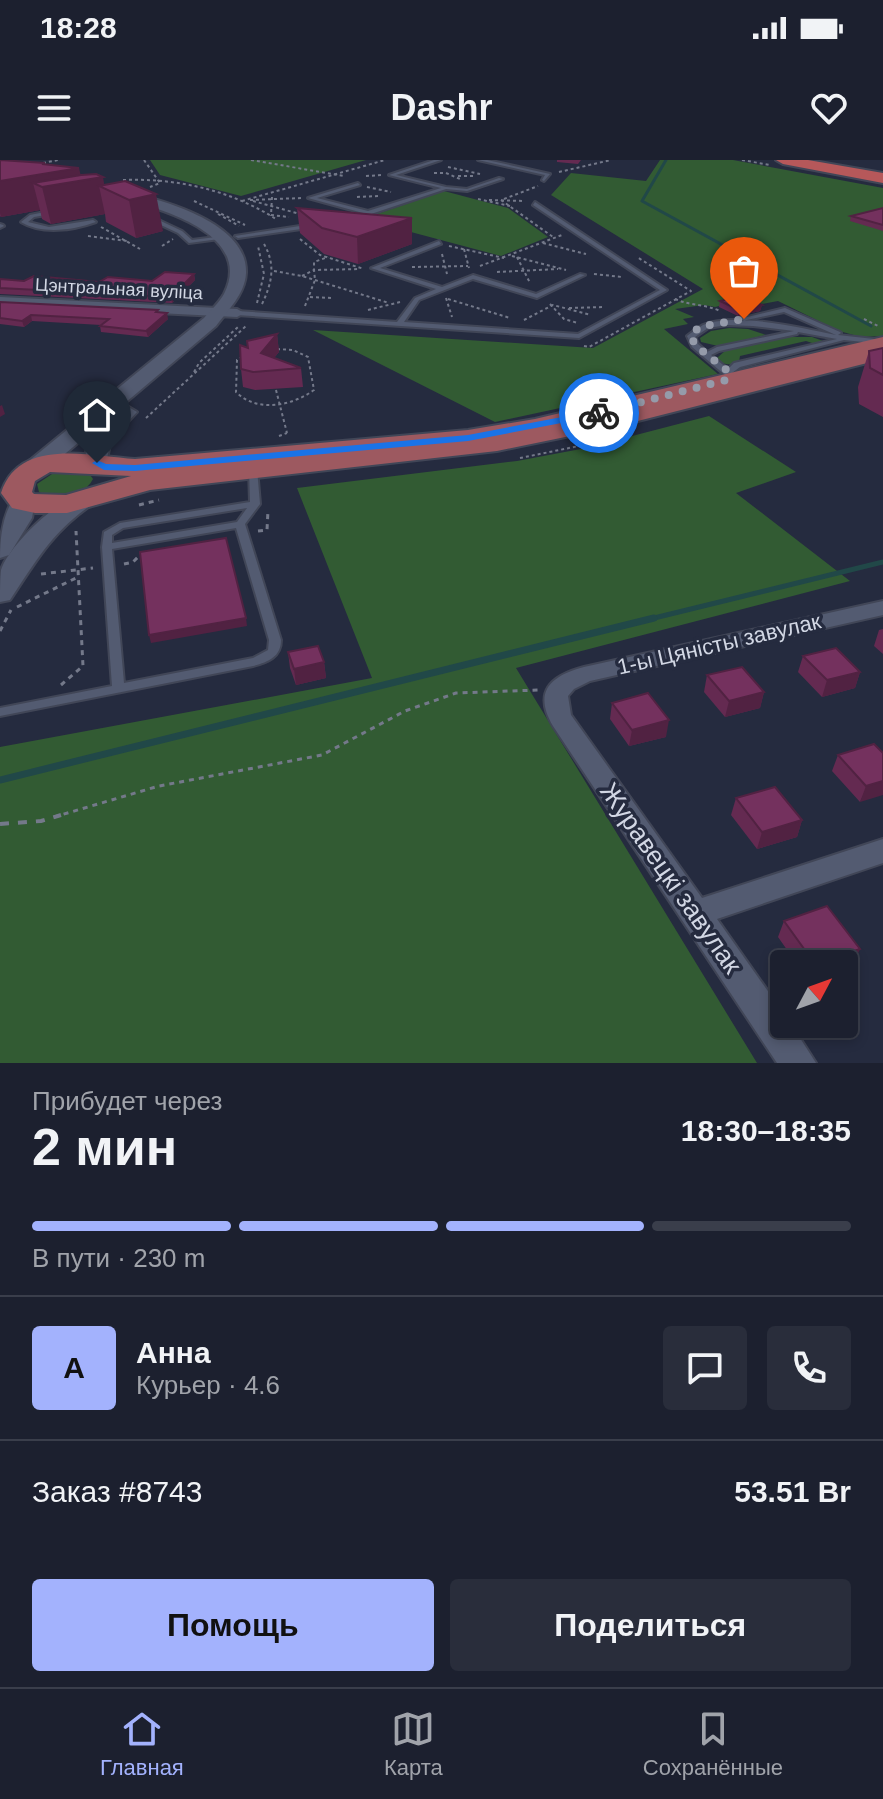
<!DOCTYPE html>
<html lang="ru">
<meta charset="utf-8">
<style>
:root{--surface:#1c202f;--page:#292d3b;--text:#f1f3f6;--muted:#a0a3aa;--line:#3a3e4b;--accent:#a3b2fd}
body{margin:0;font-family:Arial,sans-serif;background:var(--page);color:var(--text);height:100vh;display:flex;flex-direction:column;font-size:30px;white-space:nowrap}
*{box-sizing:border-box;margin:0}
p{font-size:26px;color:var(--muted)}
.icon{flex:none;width:44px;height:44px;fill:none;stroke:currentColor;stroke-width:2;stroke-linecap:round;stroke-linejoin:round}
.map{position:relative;height:903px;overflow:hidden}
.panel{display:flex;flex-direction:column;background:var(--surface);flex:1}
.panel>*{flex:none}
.needle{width:52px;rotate:49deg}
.controls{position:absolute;left:770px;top:790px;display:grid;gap:16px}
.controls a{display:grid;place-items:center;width:88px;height:88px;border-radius:8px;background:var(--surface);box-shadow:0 4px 12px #0003,0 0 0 2px var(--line);font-size:40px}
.pin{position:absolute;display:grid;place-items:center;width:68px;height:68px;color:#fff;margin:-82px -34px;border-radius:50% 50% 50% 0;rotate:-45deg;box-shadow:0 0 8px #0007}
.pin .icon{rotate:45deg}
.courier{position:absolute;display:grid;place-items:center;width:80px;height:80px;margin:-40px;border:6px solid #1a73e8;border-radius:50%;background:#fff;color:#222;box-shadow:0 2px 10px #0007}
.headline em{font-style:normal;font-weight:700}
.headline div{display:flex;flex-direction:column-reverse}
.headline{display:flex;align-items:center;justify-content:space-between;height:136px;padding:0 32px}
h1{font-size:52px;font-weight:700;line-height:60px}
.bar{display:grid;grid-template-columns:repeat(4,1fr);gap:12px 8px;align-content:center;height:96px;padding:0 32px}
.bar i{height:10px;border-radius:6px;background:var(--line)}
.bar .active{background:var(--accent)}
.bar p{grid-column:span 4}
.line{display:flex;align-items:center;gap:20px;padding:0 32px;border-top:2px solid var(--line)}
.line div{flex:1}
.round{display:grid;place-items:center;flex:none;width:84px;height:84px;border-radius:8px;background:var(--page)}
.primary-button{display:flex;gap:16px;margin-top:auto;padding:16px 32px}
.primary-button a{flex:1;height:92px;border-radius:8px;background:var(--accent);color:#111;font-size:32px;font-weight:700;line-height:92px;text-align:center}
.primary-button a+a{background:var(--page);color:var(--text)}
.status{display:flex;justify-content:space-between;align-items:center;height:56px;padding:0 40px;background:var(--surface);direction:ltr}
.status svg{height:22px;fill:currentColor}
header{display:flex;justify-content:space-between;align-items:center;height:104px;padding:0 32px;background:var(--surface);font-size:36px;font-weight:700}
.dock{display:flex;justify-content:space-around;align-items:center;height:112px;border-top:2px solid var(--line);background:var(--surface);font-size:22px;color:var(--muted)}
.dock a{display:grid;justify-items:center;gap:4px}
.dock .active{color:var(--accent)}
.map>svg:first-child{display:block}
</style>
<div class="status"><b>18:28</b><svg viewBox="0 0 49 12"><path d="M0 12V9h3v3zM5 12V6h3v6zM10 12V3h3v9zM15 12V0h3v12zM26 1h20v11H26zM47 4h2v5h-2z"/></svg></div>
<header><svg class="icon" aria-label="menu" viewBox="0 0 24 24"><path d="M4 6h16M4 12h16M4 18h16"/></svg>Dashr<svg class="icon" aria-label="heart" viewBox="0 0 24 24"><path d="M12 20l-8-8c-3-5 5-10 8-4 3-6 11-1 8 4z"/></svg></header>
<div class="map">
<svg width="883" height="903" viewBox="0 0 883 903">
<rect width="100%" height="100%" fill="#252b3f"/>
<g fill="#325b33">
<path d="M150 0H366L241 36 160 15Z"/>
<path d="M660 0H733L883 28V176L861 177 839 171 778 141 756 145 745 140 715 147 704 145 675 149 694 157 683 159 688 164 664 169 718 214 495 262 313 170 593 188 703 129 551 35 571 13 646 21Z"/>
<path d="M444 31 508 48 548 77 501 96 362 59Z"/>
<path d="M729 168 748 169 766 175 718 186 701 182 700 178 711 171Z"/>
<path d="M785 177H812L826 182 815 184 806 181 740 196 739 202C731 206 722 205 717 198L726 190Z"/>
<path d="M709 256 796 312 736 333 850 421 516 508 757 903H0V587L372 518 297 328 517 301 586 288Z"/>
<path d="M55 312H88L93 319C84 337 56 340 39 332L37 324Z"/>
</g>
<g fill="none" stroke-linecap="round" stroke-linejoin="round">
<path stroke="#214848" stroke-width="3" d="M666 0 642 41 871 166"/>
<path stroke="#214848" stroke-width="5" d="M646 460 883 402"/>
<path stroke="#214848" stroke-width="7" d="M0 620 654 458"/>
<g stroke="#414657" stroke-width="4">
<g id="service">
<path d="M434 0H441L396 15 446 27 467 29 499 18 503 19 467 31 446 29 353 60 351 57 363 53 308 38 358 23 360 25 317 38 368 51 441 28 389 15Z"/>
<path d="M478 0H487L550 14 544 21 542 20 545 15Z"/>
<path d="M535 42 667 130 579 178 237 155 234 153 237 151 397 162 415 138 436 129 371 108 439 81 441 84 380 108 442 127 473 115 536 134 580 114 585 115 537 138 473 119 419 140 404 162 578 174 660 130 533 45Z"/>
<path d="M55 50 57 53 34 57 28 62 49 67 93 60 96 62C73 70 43 75 21 62L30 55Z"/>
<path d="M148 55 182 71 192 80 224 76 227 78 189 83 178 73 146 58Z"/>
<path d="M0 64 3 65 4 66 0 68Z"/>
<path d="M313 64 315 67 238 78 235 76Z"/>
<path d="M785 148 840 172 841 173 838 175 883 180V184L844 180 740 207 732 213 733 217 723 224H717V220L725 215 692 187 687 176C692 172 698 168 703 165 736 152 802 168 836 175L784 152 742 161 739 159ZM727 165 753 166 794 171 717 187 707 192 698 184 695 177 708 168ZM798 172 837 179 734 203 728 209 711 195 719 191 797 174Z"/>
<path d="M253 306 257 309 260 344 245 364 281 480C281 497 268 502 253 506L0 556V548L112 526 102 387 104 372 120 363 250 342 249 309ZM247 348 237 362 112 383V375L123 368ZM236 368 269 480 268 490 253 498 124 523 112 389Z"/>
</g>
</g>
<g stroke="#414657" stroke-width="4">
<g id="minor">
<path d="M0 137 237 149 244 153 237 157 0 145Z"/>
<path d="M883 441V455L590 521 574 529 568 536 571 555 702 738 883 679V703L717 759 784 854V864H791L816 903H777L553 566C533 532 550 516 584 507Z"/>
</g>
</g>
<g stroke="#414657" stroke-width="4">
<g id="tertiary">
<path d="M120 30C158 39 248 61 246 113 245 134 228 150 216 166L40 315H24L21 310 24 305 204 158C210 151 219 143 224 134 255 73 157 47 116 37L114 34Z"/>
<path d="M127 246 137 252 111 280 105 308H89C76 286 106 251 127 246Z"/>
<path d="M83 333 91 335 95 340 91 345C51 373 36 401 10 440L0 442C0 433 0 419 1 410 9 385 58 339 83 333Z"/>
<path d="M23 334 31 336 35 341 32 358 9 395 0 398C0 376 3 354 15 336Z"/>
</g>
</g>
<g stroke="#414657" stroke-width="4">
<path id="primary" d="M883 177V199L614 267 497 291 150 330 67 353H35L12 348 1 333C19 277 89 296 135 299L468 270 535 259ZM50 312 131 316 66 335 34 334 32 332 35 321Z"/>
</g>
<g stroke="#414657" stroke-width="4">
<path id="trunk" d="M776 0H808L883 13V23L783 4Z"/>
</g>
<g stroke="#74798a" stroke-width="2" stroke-dasharray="3 3" stroke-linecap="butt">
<path d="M144 0 160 23 150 27"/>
<path d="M251 0 344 16"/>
<path d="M742 0 770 5"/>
<path d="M43 3 58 0"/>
<path d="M448 7 480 14"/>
<path d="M559 12 611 0"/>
<path d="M434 13H446L460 19"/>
<path d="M366 16 383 15"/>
<path d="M458 16H474"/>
<path d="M123 20C177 18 230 30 276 59"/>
<path d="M367 27 391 32"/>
<path d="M272 37 271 55 289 57"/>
<path d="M357 37 378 36"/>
<path d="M478 39 510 46"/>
<path d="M504 39 538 26"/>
<path d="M250 40 302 38"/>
<path d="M489 40 525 41"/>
<path d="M501 40 553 77"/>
<path d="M194 41 245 65"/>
<path d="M242 41 385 0"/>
<path d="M253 41 300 54"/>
<path d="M218 54 239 66"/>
<path d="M101 67 140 89"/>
<path d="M88 76 127 81"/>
<path d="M300 79 320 95 364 109"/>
<path d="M543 83 586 94"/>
<path d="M162 86 173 79"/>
<path d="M449 86 504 98"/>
<path d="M464 89 469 108"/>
<path d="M442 94 447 114"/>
<path d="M512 96 566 110"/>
<path d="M517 97 530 123"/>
<path d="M480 106 562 75"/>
<path d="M412 107 468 106"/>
<path d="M274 111 302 116 389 143"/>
<path d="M497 112 558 109"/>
<path d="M594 114 622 117"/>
<path d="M302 116 314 110V102L328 97"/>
<path d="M310 137 331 138"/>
<path d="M446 138 452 157"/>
<path d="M448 139 510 158"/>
<path d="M675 139C691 146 705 144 720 151"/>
<path d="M257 143 264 114 258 86"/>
<path d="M262 144C272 123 276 105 264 84"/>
<path d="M550 144 564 159 578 163"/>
<path d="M305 146 315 120 314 110 360 109"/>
<path d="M569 148 605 147"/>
<path d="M368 150 400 142"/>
<path d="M864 159 880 167"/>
<path d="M524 160 553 145 591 155"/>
<path d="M584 186 589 187 691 131 637 97"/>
<path d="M277 189 293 190 308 197 314 230C292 246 257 253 236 232L237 200 252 192Z"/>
<path d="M194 212 199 203 238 167"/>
<path d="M276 230 287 273"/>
<path d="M146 258 246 166"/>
<path d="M279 276 287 273"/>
<path d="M520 298 579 286"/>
</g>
<g stroke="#74798a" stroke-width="3" stroke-dasharray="5 5" stroke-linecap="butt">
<path d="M139 345 159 340"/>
<path d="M258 371 267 370 268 350"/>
<path d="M124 404 133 402 141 394"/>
<path d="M41 414 93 408"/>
<path d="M17 447 78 417"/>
<path d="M0 471 11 450"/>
<path d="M61 525 83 506 76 371"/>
<path d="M54 657 159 626 322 595 405 551 456 533 538 530"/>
</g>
<path stroke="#74798a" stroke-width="4" stroke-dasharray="9 9" stroke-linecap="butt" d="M0 664 41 661 61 655"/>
<use href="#service" fill="#535b71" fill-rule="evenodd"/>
<use href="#minor" fill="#535b71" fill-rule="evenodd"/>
<use href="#tertiary" fill="#535b71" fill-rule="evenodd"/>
<use href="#primary" fill="#9d5960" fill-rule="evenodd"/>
<use href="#trunk" fill="#b6585a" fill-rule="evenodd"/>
</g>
<g fill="#642a51">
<path d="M0 0 45 4 81 15 105 25 125 21 163 71 136 78 106 62 105 54 51 64 42 59 40 50 1 57 0 56Z"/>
<path d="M557 0H581L578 4 557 2Z"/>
<path d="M297 48 412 58V84L358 104 324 94 300 73Z"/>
<path d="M883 48V71L850 61 851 56Z"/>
<path d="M194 114 195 120 172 143 0 134V119L24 121 99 122 152 121Z"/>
<path d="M720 141 762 145 760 151 738 156 719 147Z"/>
<path d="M0 142 158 150V152L168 159 148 177 101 172 100 166 101 165 32 161 24 167 0 164Z"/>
<path d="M277 174 279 192 274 198 301 208 303 227 255 230 243 227 241 209 248 188Z"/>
<path d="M883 188V257L859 244 858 227 869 191Z"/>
<path d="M883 469V494L874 486 879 470Z"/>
<path d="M288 492 324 502 326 518 296 525 290 508Z"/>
<path d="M803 496 860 512 855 528 822 537 798 512Z"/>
<path d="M707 515 764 532 760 548 725 557 704 532Z"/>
<path d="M612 543 666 577 629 586 610 559Z"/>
<path d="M883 593 860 642 832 611 838 595Z"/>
<path d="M736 638 802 660 797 677 757 689 731 655Z"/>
<path d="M784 761 853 805 844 808V804H797L778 777Z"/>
</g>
<g fill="#512242">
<path d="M45 3 48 13 79 8 82 21 103 17 105 29 99 26 105 54 51 64 42 27 33 23 40 50 1 57 0 53V21Z"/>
<path d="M156 34 163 71 136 78 129 40Z"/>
<path d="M412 58V84L358 104 357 77Z"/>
<path d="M194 114 195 120 172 143 171 137Z"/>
<path d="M762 145 760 151 738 156 739 150Z"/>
<path d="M167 153 168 159 148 177 146 171Z"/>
<path d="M31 155 32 161 24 167 22 161Z"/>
<path d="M277 174 279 192 263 211 261 193Z"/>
<path d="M2 245 5 254 0 257V246Z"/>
<path d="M246 458 247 466 151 483 149 475Z"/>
<path d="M324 502 326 518 296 525 294 509Z"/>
<path d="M860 512 855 528 822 537 827 520Z"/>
<path d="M764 532 760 548 725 557 729 541Z"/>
<path d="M669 560 666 577 629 586 632 570Z"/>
<path d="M883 621V635L860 642 866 626Z"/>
<path d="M802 660 797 677 757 689 762 672Z"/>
<path d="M860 789 853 805 844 808V804H816Z"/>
</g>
<g fill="#74315e" stroke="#512242" stroke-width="2">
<path d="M0 0 45 3 42 4 79 8 0 21Z"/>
<path d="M96 14 103 17 42 27 33 23 81 15Z"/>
<path d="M125 21 156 34 129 40 99 26Z"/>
<path d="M297 48 412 58 357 77 322 68Z"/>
<path d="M883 48V65L851 56Z"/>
<path d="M165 112 194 114 171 137 0 128V119L24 121 34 116 99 122 108 117 152 121Z"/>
<path d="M743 136 762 145 739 150 720 141Z"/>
<path d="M0 142 158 150 156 152 167 153 146 171 100 166 109 159 31 155 22 161 0 158Z"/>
<path d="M277 174 261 193 301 208 253 212 241 209 240 185 248 188 247 181Z"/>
<path d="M883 188V215L870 208 869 191Z"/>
<path d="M226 378 246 458 149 475 140 392Z"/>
<path d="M318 486 324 502 294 509 288 492Z"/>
<path d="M836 488 860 512 827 520 803 496Z"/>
<path d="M742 507 764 532 729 541 707 515Z"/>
<path d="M648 533 669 560 632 570 612 543Z"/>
<path d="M874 584 883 593V621L866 626 838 595Z"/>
<path d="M775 627 802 660 762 672 736 638Z"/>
<path d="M827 746 860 789 815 804 784 761Z"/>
</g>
<path fill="#1a73e8" d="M599 250 603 255 468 281 135 311 104 310 92 303 97 300 106 304 135 305 468 275Z"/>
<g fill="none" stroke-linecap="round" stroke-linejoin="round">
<path stroke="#959baa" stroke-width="8" stroke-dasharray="0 14.4" d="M599 253 726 220 729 212 695 185 691 176 699 167 744 159"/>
</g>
<g text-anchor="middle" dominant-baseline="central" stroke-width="7" stroke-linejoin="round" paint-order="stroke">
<g font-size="18" fill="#d2d7e4" stroke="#252b3f">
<text transform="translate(119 129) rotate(3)">Цэнтральная вуліца</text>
</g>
<g font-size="22" fill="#d2d7e4" stroke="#252b3f">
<text transform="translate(719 484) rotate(-13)">1-ы Цяністы завулак</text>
</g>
<g font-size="26" fill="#d2d7e4" stroke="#252b3f">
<text transform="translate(671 718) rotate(55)">Журавецкі завулак</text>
</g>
</g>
</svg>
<div class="controls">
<a><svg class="needle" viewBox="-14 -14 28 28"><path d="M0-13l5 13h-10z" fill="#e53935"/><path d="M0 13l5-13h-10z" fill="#a0a3aa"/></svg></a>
</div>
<div class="pin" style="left:744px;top:159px;background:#ea580c"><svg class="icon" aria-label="bag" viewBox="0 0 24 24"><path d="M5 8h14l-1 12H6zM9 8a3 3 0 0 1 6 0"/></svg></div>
<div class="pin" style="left:97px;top:303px;background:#1f2937"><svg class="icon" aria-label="home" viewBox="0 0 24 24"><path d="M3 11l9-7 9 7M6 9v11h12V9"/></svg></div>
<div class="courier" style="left:599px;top:253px"><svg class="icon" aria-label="bike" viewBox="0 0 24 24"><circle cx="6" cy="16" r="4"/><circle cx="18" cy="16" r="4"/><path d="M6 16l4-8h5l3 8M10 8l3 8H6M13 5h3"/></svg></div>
</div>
<section class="panel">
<div class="headline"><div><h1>2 мин</h1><p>Прибудет через</p></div><em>18:30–18:35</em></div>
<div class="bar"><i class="active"></i><i class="active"></i><i class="active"></i><i></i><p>В пути · 230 m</p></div>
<div class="line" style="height:144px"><b class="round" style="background:var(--accent);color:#111">А</b><div><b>Анна</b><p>Курьер · 4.6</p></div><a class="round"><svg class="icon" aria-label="chat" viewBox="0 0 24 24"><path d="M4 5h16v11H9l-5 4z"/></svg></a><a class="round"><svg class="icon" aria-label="phone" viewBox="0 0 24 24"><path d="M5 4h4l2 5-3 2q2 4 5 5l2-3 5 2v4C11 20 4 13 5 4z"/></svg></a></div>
<div class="line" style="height:104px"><div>Заказ #8743</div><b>53.51 Br</b></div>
<div class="primary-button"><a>Помощь</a><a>Поделиться</a></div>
</section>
<nav class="dock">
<a class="active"><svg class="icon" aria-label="home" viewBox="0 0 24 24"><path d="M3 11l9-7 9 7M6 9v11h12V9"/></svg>Главная</a>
<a><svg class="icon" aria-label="map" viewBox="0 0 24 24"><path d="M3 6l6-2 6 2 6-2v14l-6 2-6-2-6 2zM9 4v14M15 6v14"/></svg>Карта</a>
<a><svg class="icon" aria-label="saved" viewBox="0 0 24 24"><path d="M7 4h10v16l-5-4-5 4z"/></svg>Сохранённые</a>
</nav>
